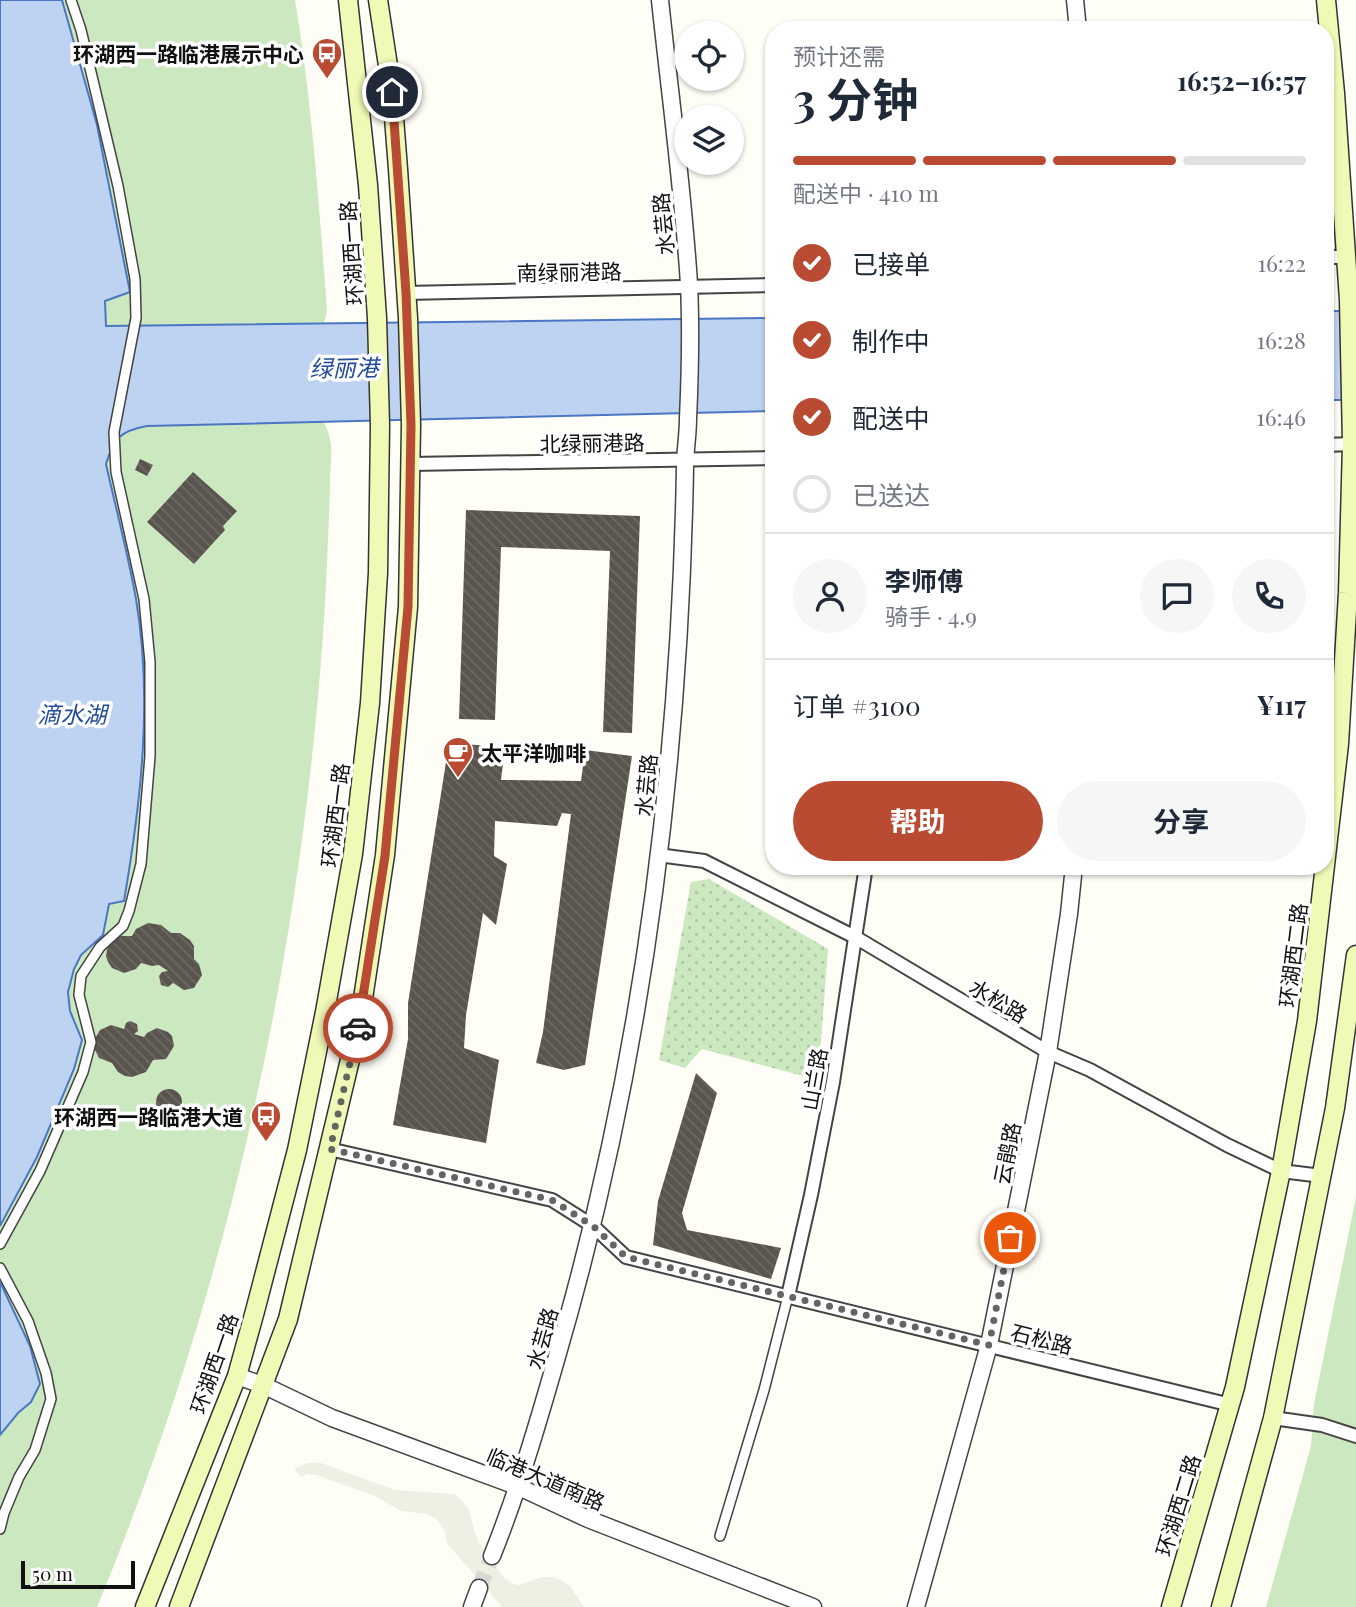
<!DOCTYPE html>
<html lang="zh">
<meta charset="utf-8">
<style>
:root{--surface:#fff;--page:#f6f6f7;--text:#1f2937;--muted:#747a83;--line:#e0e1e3;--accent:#b84b32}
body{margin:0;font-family:"Playfair Display","Noto Sans SC",serif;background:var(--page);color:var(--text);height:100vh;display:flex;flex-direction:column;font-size:26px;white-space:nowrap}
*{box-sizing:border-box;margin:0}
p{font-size:23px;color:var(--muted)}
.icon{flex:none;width:38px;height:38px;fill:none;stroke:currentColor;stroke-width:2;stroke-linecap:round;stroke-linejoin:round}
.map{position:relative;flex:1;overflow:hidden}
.drawer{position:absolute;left:765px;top:21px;width:569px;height:854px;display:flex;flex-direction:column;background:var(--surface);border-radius:28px;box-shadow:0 2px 5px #0004}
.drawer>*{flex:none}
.buttons{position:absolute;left:674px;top:21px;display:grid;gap:14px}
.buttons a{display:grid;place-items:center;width:70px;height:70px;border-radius:50%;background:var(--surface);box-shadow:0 2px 5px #0004;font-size:35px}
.scale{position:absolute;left:21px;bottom:18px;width:114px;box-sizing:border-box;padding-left:7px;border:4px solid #111;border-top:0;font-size:19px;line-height:24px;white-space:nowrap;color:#111;-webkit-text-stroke:5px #fff;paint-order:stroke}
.pin{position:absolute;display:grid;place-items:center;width:60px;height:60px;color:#fff;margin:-30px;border:4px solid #fff;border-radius:50%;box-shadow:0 2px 7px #0007}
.courier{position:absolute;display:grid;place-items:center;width:70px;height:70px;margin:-35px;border:5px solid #b84b32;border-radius:50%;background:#fff;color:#222;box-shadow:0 2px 9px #0007}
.overview em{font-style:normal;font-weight:700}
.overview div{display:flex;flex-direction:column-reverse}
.overview{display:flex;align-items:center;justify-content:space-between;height:119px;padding:0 28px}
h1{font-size:46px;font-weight:700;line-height:52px}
.bar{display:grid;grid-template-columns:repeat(4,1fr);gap:10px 7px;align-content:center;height:84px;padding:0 28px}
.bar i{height:9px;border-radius:5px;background:var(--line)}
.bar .selected{background:var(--accent)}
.bar p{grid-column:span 4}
.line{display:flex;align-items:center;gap:18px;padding:0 28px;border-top:2px solid var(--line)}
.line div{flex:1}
.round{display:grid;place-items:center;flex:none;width:74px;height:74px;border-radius:37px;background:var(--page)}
ol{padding:0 28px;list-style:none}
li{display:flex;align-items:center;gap:21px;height:77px}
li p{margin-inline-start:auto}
li .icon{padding:7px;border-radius:50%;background:var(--accent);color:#fff;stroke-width:4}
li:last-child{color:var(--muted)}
li i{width:38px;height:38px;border:4px solid var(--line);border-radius:50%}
.action{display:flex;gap:14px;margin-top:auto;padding:14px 28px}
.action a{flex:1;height:80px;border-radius:42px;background:var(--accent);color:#fff;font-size:28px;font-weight:700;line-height:80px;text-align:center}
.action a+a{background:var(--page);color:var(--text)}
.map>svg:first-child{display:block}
</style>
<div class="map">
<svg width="1356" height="1607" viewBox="0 0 1356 1607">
<defs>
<pattern id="grass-dots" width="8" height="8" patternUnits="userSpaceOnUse" patternTransform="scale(1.75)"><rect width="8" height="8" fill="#cce8c0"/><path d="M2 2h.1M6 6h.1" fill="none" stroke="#aec6a4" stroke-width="1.8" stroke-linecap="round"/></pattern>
<pattern id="building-back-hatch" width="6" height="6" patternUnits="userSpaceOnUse" patternTransform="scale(1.75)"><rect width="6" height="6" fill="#59554e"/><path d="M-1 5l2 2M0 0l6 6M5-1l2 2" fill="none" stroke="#6c6963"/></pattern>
</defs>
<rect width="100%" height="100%" fill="#fefef6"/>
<path fill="url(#grass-dots)" d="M709 879 828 949 818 1080 702 1049 685 1068 659 1060 691 882Z"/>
<g fill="#cce8c0">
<path d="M62 0H295C312 102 319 206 327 310L324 323 106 326 105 301 129 292 97 125Z"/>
<path d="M324 422C326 427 329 433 330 439 333 452 330 468 330 482 329 523 327 563 325 604 304 947 229 1289 97 1607H0V1435L18 1413 31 1402 30 1346 0 1282V1226L37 1157 74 1069 82 1040 70 1011 68 992 74 969 80 956 103 935 142 660 136 600 106 464C114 438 120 431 147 426Z"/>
<path d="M1356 1197V1607H1266L1311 1446 1314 1404Z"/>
</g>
<path fill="#f0efe3" d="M308 1463H321L395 1490 455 1494 469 1509 474 1531 482 1547 504 1578 513 1584 520 1585 542 1577H552L561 1580 570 1586 584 1607H502L447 1543 445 1531 438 1520 427 1514 401 1511 375 1496 317 1475 308 1474 301 1477 294 1469Z"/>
<g fill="#bed2f2" stroke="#4a77c4" stroke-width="2">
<path d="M0 0H62L97 125 130 292 105 301 106 326 773 318V411L147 426C120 431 114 438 106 464 116 509 128 554 136 599 153 699 141 802 124 901L109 904 103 935 81 955 74 969 68 992 70 1011 82 1040 74 1069 37 1157 0 1226Z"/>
<rect x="1325" y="311" width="31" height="89"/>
<path d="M0 1282 30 1346 40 1384 31 1402 18 1413 0 1435Z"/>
</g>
<g fill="url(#building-back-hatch)">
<path d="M140 459 153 465 147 476 135 470Z"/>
<path d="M193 472 237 511 223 526 225 530 194 564 147 522Z"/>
<path d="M466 510 640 516 632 733 603 732 610 551 501 547 495 720 459 719Z"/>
<path d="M449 743 505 747 501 780 581 781 585 750 632 756 585 1065 564 1070 536 1063 543 1032 571 814 562 813 557 826 495 821 494 856 507 864 496 925 483 913 466 1015 464 1048 499 1060 486 1143 393 1125 408 1039V1003Z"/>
<path d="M148 923 161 925 171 933H180L190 940 194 946V959L199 964 202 975 194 988 184 990 173 983 168 987 161 985 159 976 162 972 168 971 159 965 152 966 141 963 136 969 124 973 112 968 108 962 106 956 108 944 118 936H132L136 929Z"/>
<path d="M130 1021 137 1024 138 1031 134 1034 144 1037 147 1033 157 1028 168 1032 172 1036 174 1046 166 1059 153 1060 146 1072 132 1077 125 1076 118 1072 112 1063 99 1058 93 1046 94 1040 100 1030 111 1025 124 1029 126 1023Z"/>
<path d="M696 1073 717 1093 682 1213 687 1230 781 1248 771 1279 653 1245 658 1201Z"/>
<circle cx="169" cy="1102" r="13"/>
</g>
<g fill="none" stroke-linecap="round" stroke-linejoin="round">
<path stroke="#dadad4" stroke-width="16" stroke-dasharray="16 8" stroke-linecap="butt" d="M479 1588 492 1556"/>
<g stroke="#444" stroke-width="12">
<g id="pedestrian">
<path d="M0 1244 40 1171 83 1072 91 1042 79 995 81 976 100 947 123 926 129 911 141 864 150 756V662L144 599 116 472 114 432 136 318 135 279 118 186 81 30 71 0"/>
<path d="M0 1268 28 1321 46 1373 51 1399 35 1450 19 1477 4 1513 0 1529"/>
<path d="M720 1536 764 1390 788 1296"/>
</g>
</g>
<g stroke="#444" stroke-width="16">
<g id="minor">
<path d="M1325 257H1346"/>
<path d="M406 293 774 285"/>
<path d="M1325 445 1352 444"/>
<path d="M411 464 774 458"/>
<path d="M658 855 704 861 855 937 1048 1052 1090 1070 1227 1145 1281 1171 1322 1176"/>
<path d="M329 1149 552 1200 593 1226 626 1257 1231 1405"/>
<path d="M788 1296 811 1195 833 1082 866 866"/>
<path d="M1273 1418 1322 1425 1356 1436"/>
</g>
</g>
<g stroke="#444" stroke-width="19">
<g id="tertiary">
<path d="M1075 0 1078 30"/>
<path d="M237 1376 265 1386 332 1418 519 1487 588 1519 813 1607"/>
<path d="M492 1556C518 1491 537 1426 556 1360 641 1070 680 768 685 467 685 451 688 435 688 419 690 375 691 328 689 284 683 189 670 95 660 0"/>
<path d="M472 1607 479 1588"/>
<path d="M916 1607 989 1345 1048 1052 1069 914 1074 866"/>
</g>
</g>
<g stroke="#333" stroke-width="21">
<g id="secondary">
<path d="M145 1607 237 1376 255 1311 297 1150 325 1012 353 854 370 703 378 573 380 425 377 318 368 185 348 0"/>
<path d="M179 1607 288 1319 360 1018 385 855 408 607 411 425 408 318 398 169 392 92 378 0"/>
<path d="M1171 1607 1235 1387 1281 1171 1307 1021 1339 744 1348 593 1352 444 1349 300 1335 93 1326 0"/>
<path d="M1221 1607 1273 1418 1335 1108 1356 955"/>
</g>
</g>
<use href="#pedestrian" stroke="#fff" stroke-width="9"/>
<use href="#minor" stroke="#fff" stroke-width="12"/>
<use href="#tertiary" stroke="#fff" stroke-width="16"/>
<use href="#secondary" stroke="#f1f9b6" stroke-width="18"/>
</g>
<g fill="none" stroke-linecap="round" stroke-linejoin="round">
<path stroke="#646461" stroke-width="7" stroke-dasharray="0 12.6" d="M358 1028 330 1149 552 1200 593 1226 626 1257 989 1345 1010 1238"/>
<path stroke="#b84b32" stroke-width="9" d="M358 1028 385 856 408 607 411 425 406 293 392 92"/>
</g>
<defs>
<g id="bus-pin" transform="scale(1.575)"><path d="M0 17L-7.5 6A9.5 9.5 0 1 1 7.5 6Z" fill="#b84b32" stroke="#fff"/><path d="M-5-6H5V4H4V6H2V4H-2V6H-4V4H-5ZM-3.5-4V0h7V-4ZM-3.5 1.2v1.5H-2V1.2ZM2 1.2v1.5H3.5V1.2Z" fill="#fff"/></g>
<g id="cafe-pin" transform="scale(1.575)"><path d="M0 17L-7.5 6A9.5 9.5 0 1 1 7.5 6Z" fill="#b84b32" stroke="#fff"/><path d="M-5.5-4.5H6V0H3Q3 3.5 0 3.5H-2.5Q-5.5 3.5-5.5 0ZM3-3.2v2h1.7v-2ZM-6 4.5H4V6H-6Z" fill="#fff"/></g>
</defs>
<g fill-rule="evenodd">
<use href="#bus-pin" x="327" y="53"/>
<use href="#cafe-pin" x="458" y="752"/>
<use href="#bus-pin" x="266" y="1116"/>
</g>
<g text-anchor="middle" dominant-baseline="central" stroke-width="7" stroke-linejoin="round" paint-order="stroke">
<g font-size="21" font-weight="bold" fill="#111" stroke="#fff" text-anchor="end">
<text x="304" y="53">环湖西一路临港展示中心</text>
<text x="481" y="752" text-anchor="start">太平洋咖啡</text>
<text x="243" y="1116">环湖西一路临港大道</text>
</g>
<g font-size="21" fill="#111" stroke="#fff">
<text transform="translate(662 224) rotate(-95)">水芸路</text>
<text transform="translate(350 253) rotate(-94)">环湖西一路</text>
<text transform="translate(569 271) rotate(-1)">南绿丽港路</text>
<text transform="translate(592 442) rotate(-1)">北绿丽港路</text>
<text transform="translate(645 785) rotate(-84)">水芸路</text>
<text transform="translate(334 815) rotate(-83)">环湖西一路</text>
<text transform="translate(1292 955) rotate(-83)">环湖西二路</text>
<text transform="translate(999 1000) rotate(31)">水松路</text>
<text transform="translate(813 1079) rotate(-80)">山兰路</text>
<text transform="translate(1006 1153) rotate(-79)">云鹃路</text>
<text transform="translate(541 1338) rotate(-74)">水芸路</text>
<text transform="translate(1042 1338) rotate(14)">石松路</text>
<text transform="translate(213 1363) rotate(-71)">环湖西一路</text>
<text transform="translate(546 1478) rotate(23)">临港大道南路</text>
<text transform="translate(1177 1505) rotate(-73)">环湖西二路</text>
</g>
<g font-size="23" font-style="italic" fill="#224a9b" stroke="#fff">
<text transform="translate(344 367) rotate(-1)">绿丽港</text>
<text x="72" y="713">滴水湖</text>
</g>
</g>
</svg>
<div class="buttons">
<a><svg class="icon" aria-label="locate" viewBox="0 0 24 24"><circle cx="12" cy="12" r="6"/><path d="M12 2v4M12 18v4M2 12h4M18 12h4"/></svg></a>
<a><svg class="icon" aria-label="layers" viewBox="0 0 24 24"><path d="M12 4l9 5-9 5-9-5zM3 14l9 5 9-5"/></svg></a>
</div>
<div class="scale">50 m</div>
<div class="pin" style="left:1010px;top:1238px;background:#ea580c"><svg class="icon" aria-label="bag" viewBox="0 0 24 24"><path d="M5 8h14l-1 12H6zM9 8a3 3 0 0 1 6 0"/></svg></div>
<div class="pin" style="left:392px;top:92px;background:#1f2937"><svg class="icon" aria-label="home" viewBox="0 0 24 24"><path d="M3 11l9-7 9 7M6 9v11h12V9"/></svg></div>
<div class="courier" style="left:358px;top:1028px"><svg class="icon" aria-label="car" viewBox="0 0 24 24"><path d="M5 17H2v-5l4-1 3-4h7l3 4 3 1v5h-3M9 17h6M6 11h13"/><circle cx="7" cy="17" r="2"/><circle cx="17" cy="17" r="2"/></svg></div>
<section class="drawer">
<div class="overview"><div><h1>3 分钟</h1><p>预计还需</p></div><em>16:52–16:57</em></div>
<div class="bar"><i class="selected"></i><i class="selected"></i><i class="selected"></i><i></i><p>配送中 · 410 m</p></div>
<ol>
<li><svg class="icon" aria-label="check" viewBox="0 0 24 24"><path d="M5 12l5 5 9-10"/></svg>已接单<p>16:22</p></li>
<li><svg class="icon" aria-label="check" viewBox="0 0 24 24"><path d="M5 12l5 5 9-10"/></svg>制作中<p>16:28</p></li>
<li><svg class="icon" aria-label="check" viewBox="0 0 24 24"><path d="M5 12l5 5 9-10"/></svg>配送中<p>16:46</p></li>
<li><i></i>已送达</li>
</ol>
<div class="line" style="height:126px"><a class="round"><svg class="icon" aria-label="person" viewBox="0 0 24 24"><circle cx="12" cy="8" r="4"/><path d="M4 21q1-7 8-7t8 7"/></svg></a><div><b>李师傅</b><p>骑手 · 4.9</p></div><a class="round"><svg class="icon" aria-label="chat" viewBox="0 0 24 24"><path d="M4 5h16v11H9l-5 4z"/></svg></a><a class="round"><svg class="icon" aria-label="phone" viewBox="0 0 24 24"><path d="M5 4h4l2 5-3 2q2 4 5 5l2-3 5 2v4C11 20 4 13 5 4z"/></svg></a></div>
<div class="line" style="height:91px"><div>订单 #3100</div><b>¥117</b></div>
<div class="action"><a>帮助</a><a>分享</a></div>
</section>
</div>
